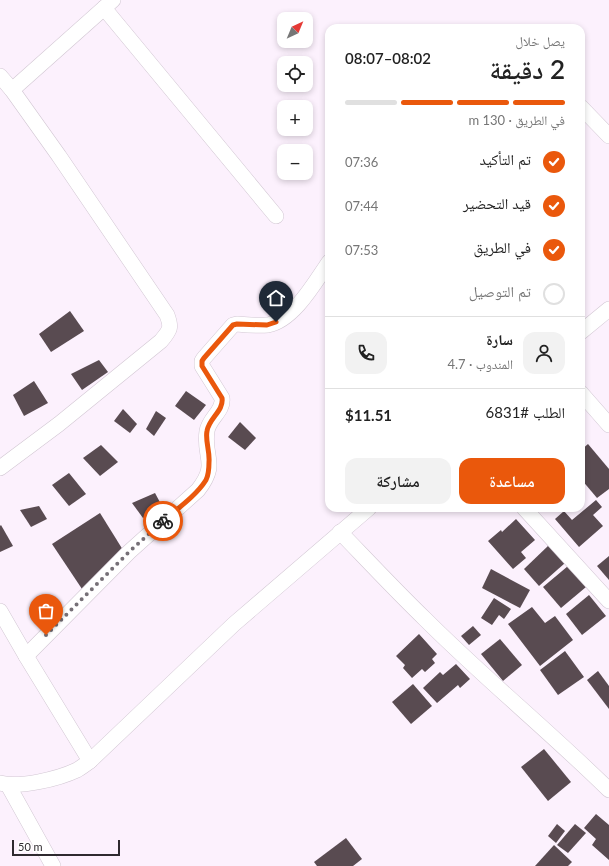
<!DOCTYPE html>
<html lang="ar">
<meta charset="utf-8">
<style>
:root{--surface:#fff;--page:#f2f2f2;--text:#222;--muted:#767676;--line:#e0e0e0;--accent:#ea580c}
body{margin:0;font-family:Lato,"Noto Naskh Arabic",sans-serif;background:var(--page);color:var(--text);direction:rtl;height:100vh;display:flex;flex-direction:column;font-size:15px;white-space:nowrap}
*{box-sizing:border-box;margin:0}
p{font-size:13px;color:var(--muted)}
.icon{flex:none;width:22px;height:22px;fill:none;stroke:currentColor;stroke-width:2;stroke-linecap:round;stroke-linejoin:round}
.map{position:relative;flex:1;overflow:hidden;direction:ltr}
.drawer{position:absolute;left:325px;top:24px;width:260px;height:488px;display:flex;flex-direction:column;background:var(--surface);border-radius:12px;box-shadow:0 2px 6px #0003;direction:rtl}
.drawer>*{flex:none}
.needle{width:26px;rotate:44deg}
.controls{position:absolute;left:277px;top:12px;display:grid;gap:8px}
.controls a{display:grid;place-items:center;width:36px;height:36px;border-radius:8px;background:var(--surface);box-shadow:0 2px 6px #0003;font-size:20px}
.scale{position:absolute;left:12px;bottom:10px;width:108px;box-sizing:border-box;padding-left:4px;border:2px solid #2e2a2f;border-top:0;font-size:11px;line-height:14px;white-space:nowrap;color:#2e2a2f;-webkit-text-stroke:3px #fff;paint-order:stroke}
.pin{position:absolute;display:grid;place-items:center;width:34px;height:34px;color:#fff;margin:-41px -17px;border-radius:50% 50% 50% 0;rotate:-45deg;box-shadow:0 0 4px #0007}
.pin .icon{rotate:45deg}
.courier{position:absolute;display:grid;place-items:center;width:40px;height:40px;margin:-20px;border:3px solid #ea580c;border-radius:50%;background:#fff;color:#222;box-shadow:0 1px 5px #0007}
.head em{font-style:normal;font-weight:600}
.head div{display:flex;flex-direction:column-reverse}
.head{display:flex;align-items:center;justify-content:space-between;height:68px;padding:0 20px}
h1{font-size:26px;font-weight:600;line-height:30px}
.bar{display:grid;grid-template-columns:repeat(4,1fr);gap:6px 4px;align-content:center;height:48px;padding:0 20px}
.bar i{height:5px;border-radius:3px;background:var(--line)}
.bar .selected{background:var(--accent)}
.bar p{grid-column:span 4}
.line{display:flex;align-items:center;gap:10px;padding:0 20px;border-top:1px solid var(--line)}
.line div{flex:1}
.round{display:grid;place-items:center;flex:none;width:42px;height:42px;border-radius:12px;background:var(--page)}
ol{padding:0 20px;list-style:none}
li{display:flex;align-items:center;gap:12px;height:44px}
li p{margin-inline-start:auto}
li .icon{padding:4px;border-radius:50%;background:var(--accent);color:#fff;stroke-width:4}
li:last-child{color:var(--muted)}
li i{width:22px;height:22px;border:2px solid var(--line);border-radius:50%}
.action{display:flex;gap:8px;margin-top:auto;padding:8px 20px}
.action a{flex:1;height:46px;border-radius:12px;background:var(--accent);color:#fff;font-size:16px;font-weight:600;line-height:46px;text-align:center}
.action a+a{background:var(--page);color:var(--text)}
.map>svg:first-child{display:block}
</style>
<div class="map">
<svg width="609" height="866" viewBox="0 0 609 866">
<rect width="100%" height="100%" fill="#fcf1fd"/>
<g fill="#594b51">
<path d="M70 311 84 331 51 352 39 334Z"/>
<path d="M99 360 108 372 82 390 71 374Z"/>
<path d="M34 381 48 403 24 416 13 395Z"/>
<path d="M186 391 206 405 194 420 175 406Z"/>
<path d="M123 409 137 424 130 433 114 421Z"/>
<path d="M156 411 166 418 154 436 146 429Z"/>
<path d="M240 422 256 438 245 450 228 437Z"/>
<path d="M588 444 609 469V489L597 498 581 479V450Z"/>
<path d="M101 445 118 462 100 476 83 458Z"/>
<path d="M69 473 86 494 69 506 52 485Z"/>
<path d="M155 493 163 508 143 518 132 503Z"/>
<path d="M596 500 602 507 593 515 603 526 579 547 555 519 564 511 572 520Z"/>
<path d="M39 506 47 519 31 527 20 510Z"/>
<path d="M100 513 123 550 82 589 52 544Z"/>
<path d="M516 519 535 540 521 552 526 558 513 569 488 541 501 530 502 532Z"/>
<path d="M1 525 13 546 0 552V526Z"/>
<path d="M549 545 565 563 539 586 524 569Z"/>
<path d="M609 556V580L597 566Z"/>
<path d="M568 566 586 587 561 608 543 587Z"/>
<path d="M491 569 530 590 520 608 482 588Z"/>
<path d="M589 595 606 616 582 635 566 614Z"/>
<path d="M494 598 511 609 504 619 499 615 492 625 481 618Z"/>
<path d="M532 607 545 623 555 616 573 640 540 666 508 624Z"/>
<path d="M473 626 481 635 469 645 461 636Z"/>
<path d="M419 634 437 654 432 659 435 663 425 672 422 669 412 678 403 668 405 665 396 656Z"/>
<path d="M500 639 522 665 503 681 481 654Z"/>
<path d="M565 651 584 677 558 695 540 670Z"/>
<path d="M456 664 470 679 460 688 458 685 437 703 423 688 440 672 443 675Z"/>
<path d="M598 671 609 686V709L587 680Z"/>
<path d="M413 684 432 706 411 724 392 702Z"/>
<path d="M544 749 571 782 548 801 521 767Z"/>
<path d="M596 814 609 825V860L592 845 596 839 584 828Z"/>
<path d="M557 824 565 831 556 843 548 836Z"/>
<path d="M575 824 586 833 568 853 557 845Z"/>
<path d="M346 838 362 859 353 866H317L314 862Z"/>
<path d="M554 845 572 862 568 866H535Z"/>
</g>
<g fill="none" stroke-linecap="round" stroke-linejoin="round">
<g stroke="#d2c7d3" stroke-width="16">
<g id="street">
<path d="M104 8 276 216"/>
<path d="M0 76 12 90 59 156 167 315C172 328 170 330 161 341L59 424 0 468"/>
<path d="M12 90 113 0"/>
<path d="M581 107 609 136"/>
<path d="M581 332 609 309"/>
<path d="M581 393 609 425"/>
<path d="M524 508 609 601"/>
<path d="M340 532C368 561 396 591 425 619 484 678 549 731 609 790"/>
<path d="M0 611 26 656 90 761"/>
<path d="M26 656 129 552 198 490C219 463 203 458 207 431 209 418 224 411 222 398L202 366V361L204 358 233 325 237 324C247 325 258 326 268 325 294 320 315 282 329 262"/>
<path d="M0 783C20 788 58 779 77 770 82 767 86 764 90 761L234 624 369 508"/>
<path d="M8 785 53 866"/>
</g>
</g>
<use href="#street" stroke="#fff" stroke-width="15"/>
</g>
<g fill="none" stroke-linecap="round" stroke-linejoin="round">
<path stroke="#767077" stroke-width="4" stroke-dasharray="0 7.2" d="M46 635 129 552 163 521"/>
<path stroke="#ea580c" stroke-width="5" d="M163 521C177 509 196 496 206 480 209 474 209 468 209 462 210 451 205 441 207 431 209 418 224 411 222 398L202 366V361L204 358 233 325 237 324 267 325 276 322"/>
</g>
</svg>
<div class="controls">
<a><svg class="needle" viewBox="-14 -14 28 28"><path d="M0-13l5 13h-10z" fill="#e53935"/><path d="M0 13l5-13h-10z" fill="#767676"/></svg></a>
<a><svg class="icon" aria-label="locate" viewBox="0 0 24 24"><circle cx="12" cy="12" r="6"/><path d="M12 2v4M12 18v4M2 12h4M18 12h4"/></svg></a>
<a>+</a>
<a>−</a>
</div>
<div class="scale">50 m</div>
<div class="pin" style="left:46px;top:635px;background:#ea580c"><svg class="icon" aria-label="bag" viewBox="0 0 24 24"><path d="M5 8h14l-1 12H6zM9 8a3 3 0 0 1 6 0"/></svg></div>
<div class="pin" style="left:276px;top:322px;background:#1f2937"><svg class="icon" aria-label="home" viewBox="0 0 24 24"><path d="M3 11l9-7 9 7M6 9v11h12V9"/></svg></div>
<div class="courier" style="left:163px;top:521px"><svg class="icon" aria-label="bike" viewBox="0 0 24 24"><circle cx="6" cy="16" r="4"/><circle cx="18" cy="16" r="4"/><path d="M6 16l4-8h5l3 8M10 8l3 8H6M13 5h3"/></svg></div>
<section class="drawer">
<div class="head"><div><h1>2 دقيقة</h1><p>يصل خلال</p></div><em>08:02–08:07</em></div>
<div class="bar"><i class="selected"></i><i class="selected"></i><i class="selected"></i><i></i><p>في الطريق · 130 m</p></div>
<ol>
<li><svg class="icon" aria-label="check" viewBox="0 0 24 24"><path d="M5 12l5 5 9-10"/></svg>تم التأكيد<p>07:36</p></li>
<li><svg class="icon" aria-label="check" viewBox="0 0 24 24"><path d="M5 12l5 5 9-10"/></svg>قيد التحضير<p>07:44</p></li>
<li><svg class="icon" aria-label="check" viewBox="0 0 24 24"><path d="M5 12l5 5 9-10"/></svg>في الطريق<p>07:53</p></li>
<li><i></i>تم التوصيل</li>
</ol>
<div class="line" style="height:72px"><a class="round"><svg class="icon" aria-label="person" viewBox="0 0 24 24"><circle cx="12" cy="8" r="4"/><path d="M4 21q1-7 8-7t8 7"/></svg></a><div><b>سارة</b><p>المندوب · 4.7</p></div><a class="round"><svg class="icon" aria-label="phone" viewBox="0 0 24 24"><path d="M5 4h4l2 5-3 2q2 4 5 5l2-3 5 2v4C11 20 4 13 5 4z"/></svg></a></div>
<div class="line" style="height:52px"><div>الطلب #6831</div><b>$11.51</b></div>
<div class="action"><a>مساعدة</a><a>مشاركة</a></div>
</section>
</div>
